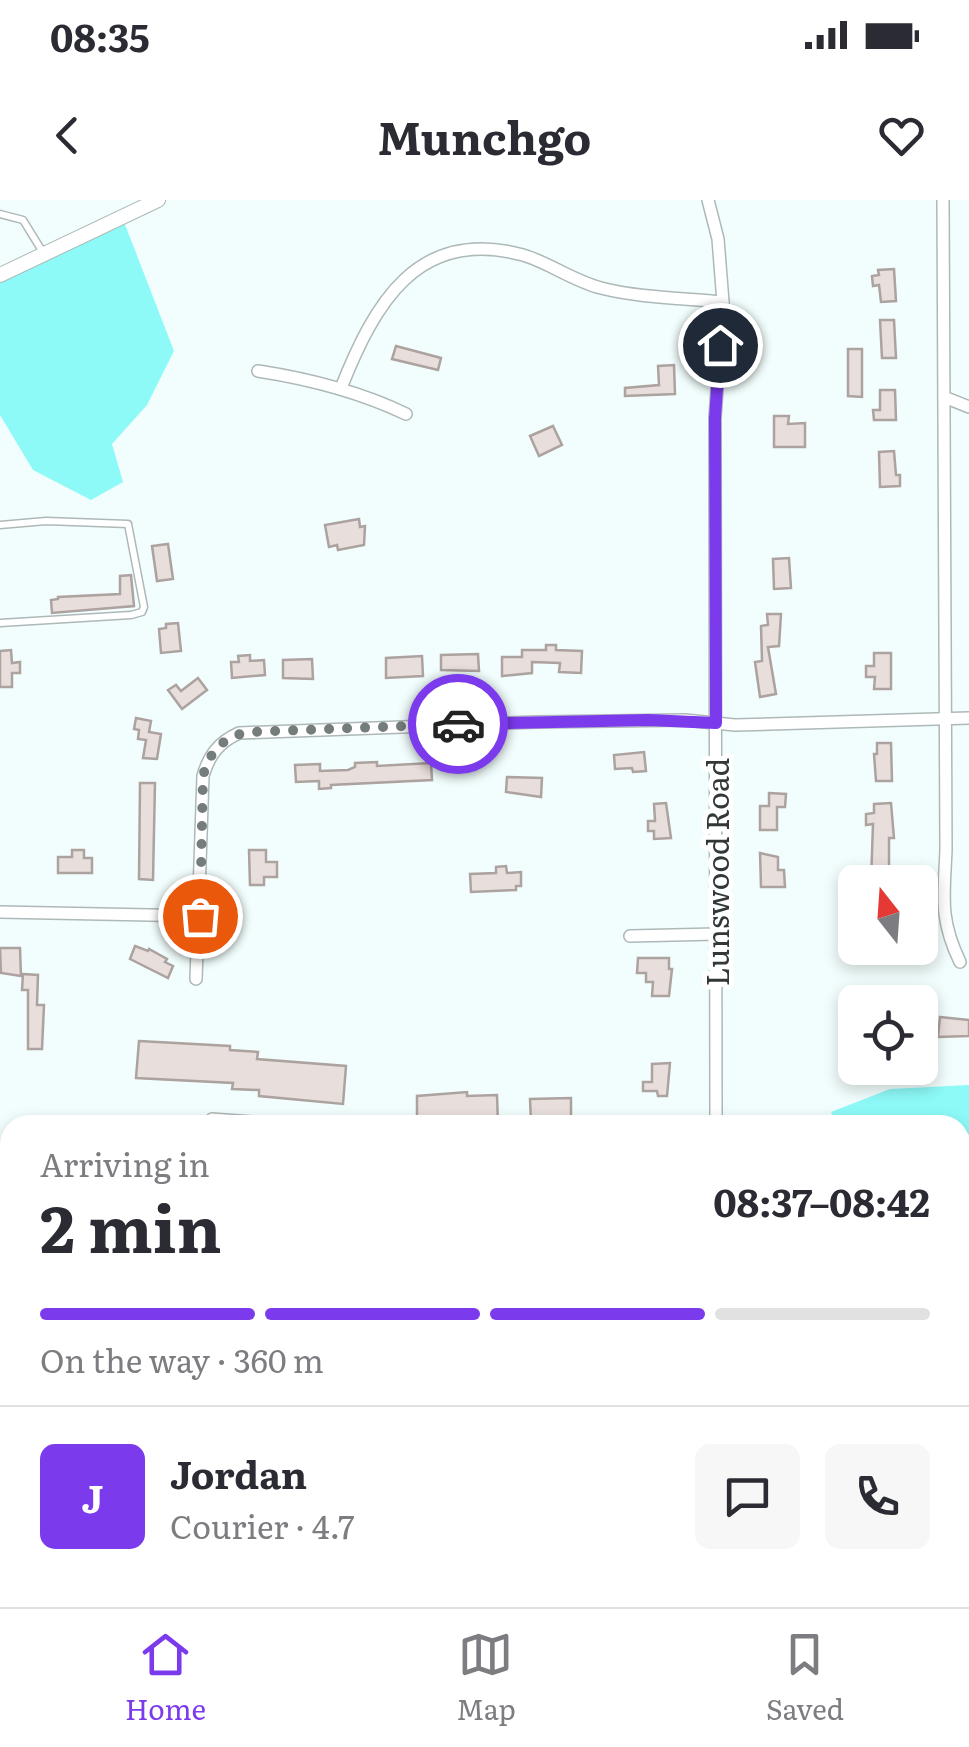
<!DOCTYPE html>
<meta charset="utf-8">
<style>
:root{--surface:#fff;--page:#f7f7f7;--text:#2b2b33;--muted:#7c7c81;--line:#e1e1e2;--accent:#7c3aed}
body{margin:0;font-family:Literata,serif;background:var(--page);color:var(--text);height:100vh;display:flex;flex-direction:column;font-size:38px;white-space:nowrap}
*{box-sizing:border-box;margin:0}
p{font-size:32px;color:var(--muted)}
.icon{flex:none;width:55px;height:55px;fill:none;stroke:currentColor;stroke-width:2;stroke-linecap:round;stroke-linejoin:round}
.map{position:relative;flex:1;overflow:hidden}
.side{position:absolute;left:0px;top:915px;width:970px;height:492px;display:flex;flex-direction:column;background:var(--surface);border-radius:30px 30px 0 0;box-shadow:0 5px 15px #0003}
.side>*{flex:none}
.needle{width:65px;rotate:343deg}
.controls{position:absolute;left:838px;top:665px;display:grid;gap:20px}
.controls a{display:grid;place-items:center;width:100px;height:100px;border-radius:15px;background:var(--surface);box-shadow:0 5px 15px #0003;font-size:50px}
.pin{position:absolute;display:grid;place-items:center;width:85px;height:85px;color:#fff;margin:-42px;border:5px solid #fff;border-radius:50%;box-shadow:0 2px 10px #0007}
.courier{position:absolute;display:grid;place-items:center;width:100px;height:100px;margin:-50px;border:8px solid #7c3aed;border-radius:50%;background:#fff;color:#222;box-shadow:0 2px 12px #0007}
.head em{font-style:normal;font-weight:700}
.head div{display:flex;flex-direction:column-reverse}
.head{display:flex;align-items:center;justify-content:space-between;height:170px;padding:0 40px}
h1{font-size:65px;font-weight:700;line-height:75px}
.bar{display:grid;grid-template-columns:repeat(4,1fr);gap:15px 10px;align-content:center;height:120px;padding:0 40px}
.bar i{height:12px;border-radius:8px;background:var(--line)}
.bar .selected{background:var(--accent)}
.bar p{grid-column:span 4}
.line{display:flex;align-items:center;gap:25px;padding:0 40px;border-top:2px solid var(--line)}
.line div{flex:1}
.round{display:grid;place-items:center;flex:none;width:105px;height:105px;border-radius:15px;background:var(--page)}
.status{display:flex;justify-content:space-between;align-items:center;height:70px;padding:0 50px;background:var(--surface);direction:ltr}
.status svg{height:28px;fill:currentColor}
header{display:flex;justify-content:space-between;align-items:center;height:130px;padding:0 40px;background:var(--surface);font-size:45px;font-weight:700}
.menu{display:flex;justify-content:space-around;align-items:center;height:140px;border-top:2px solid var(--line);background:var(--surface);font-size:28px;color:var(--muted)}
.menu a{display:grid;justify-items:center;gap:5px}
.menu .selected{color:var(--accent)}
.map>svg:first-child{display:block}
</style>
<div class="status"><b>08:35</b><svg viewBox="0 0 49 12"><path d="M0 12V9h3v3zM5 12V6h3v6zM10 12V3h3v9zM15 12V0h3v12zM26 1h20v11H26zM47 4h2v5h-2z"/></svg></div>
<header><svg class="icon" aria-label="back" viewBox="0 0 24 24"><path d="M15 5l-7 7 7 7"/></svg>Munchgo<svg class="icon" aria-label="heart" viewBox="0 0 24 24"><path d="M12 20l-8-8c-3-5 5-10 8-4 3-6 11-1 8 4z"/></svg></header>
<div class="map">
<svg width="969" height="1407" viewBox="0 0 969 1407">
<rect width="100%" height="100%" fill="#f2fefd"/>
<g fill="#8dfaf8">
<path d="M124 22 174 151 147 205 112 244 123 282 91 300 33 270 0 215V81Z"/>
<path d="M969 885V934H960V925H930L918 918 904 925H837L831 912 890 889Z"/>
<path d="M969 1187V1307L962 1320 969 1334V1403L953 1398H960V1207Z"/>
<path d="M0 1247 10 1248V1398H285L290 1407H0Z"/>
</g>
<g fill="#e8dedb" stroke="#aca29f" stroke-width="2.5">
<path d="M894 69 896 101 881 102 879 85 873 86 872 76 879 75 878 70Z"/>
<path d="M880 120H894L896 158H882Z"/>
<path d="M396 146 441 158 438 170 392 159Z"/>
<path d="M848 149H862V197L848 196Z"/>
<path d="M674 165 675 194 625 196V188L659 185 658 166Z"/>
<path d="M880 190H895L896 220H874L873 210H880Z"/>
<path d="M774 216H789L788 224 805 223V247H774Z"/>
<path d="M553 226 562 245 539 256 530 236Z"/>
<path d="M894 251 896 275H900V286L880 287 879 252Z"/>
<path d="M359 319 360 327 365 326 364 345 338 350 337 345 329 347 325 325Z"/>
<path d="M168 344 173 379 157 381 152 346Z"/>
<path d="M789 358 791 388 774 389 773 359Z"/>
<path d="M131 375 134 406 52 413 51 400 58 399V397L120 394V376Z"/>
<path d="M767 414H781L779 446 768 447 776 494 760 497 755 462 762 461 761 426 768 425Z"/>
<path d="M178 423 181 451 161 453 159 429 166 428V424Z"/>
<path d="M546 445H556V450L582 451 581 473 559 472 560 463 532 462V473L502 476V457H522V450H546Z"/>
<path d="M11 450 12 463 20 462V473H12V487H0V451Z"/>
<path d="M874 453H891V489H874L875 477H866V466H874Z"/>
<path d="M478 454 479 471 441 470V455Z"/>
<path d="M250 455V461L264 460 265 475 232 478 231 462H239L238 456Z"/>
<path d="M422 456 423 476 386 478V458Z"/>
<path d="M312 459 313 479 283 478V460Z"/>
<path d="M198 478 207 490 182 509 168 490 176 485 181 491Z"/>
<path d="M136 518 151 521 149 532 161 534 157 559 143 558 146 540 138 539 139 530 134 529Z"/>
<path d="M877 543H891L892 581H876L874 554H877Z"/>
<path d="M644 552 646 571 633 572 632 568 615 569 614 555Z"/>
<path d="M377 562V566L431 563 432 580 331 585V588L319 589V581L296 582 295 565 320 564V571L348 570 355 567V563Z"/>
<path d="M507 577 542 578 541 597 506 592Z"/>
<path d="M140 583H155L153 680 139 679Z"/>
<path d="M769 593 786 594 785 607H777V630H760V606H769Z"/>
<path d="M666 603 671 638 654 639V631H648V621H655L654 604Z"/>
<path d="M891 603 894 638H889V682H871L873 624 866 625V614L874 613V604Z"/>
<path d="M72 650H84V658H92V673H58V657H72Z"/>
<path d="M249 650H266V662H277V677H264V685H250Z"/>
<path d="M760 653 778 657V670H784L785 687H761Z"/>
<path d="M506 666 507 673 521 672V686H516V690L471 692 470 674 496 673V667Z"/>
<path d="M135 746 148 751 149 749 167 759 165 762 173 766 168 778 130 759Z"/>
<path d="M0 748H20L21 776 1 773Z"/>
<path d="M638 758H669V769H672L669 796H652L653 782H646V773H637Z"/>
<path d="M23 774 38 775 37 805H44L42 849H28V790H22Z"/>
<path d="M940 817 969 820V836L938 837Z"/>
<path d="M139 841 230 846V850L258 852 257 859 346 866 343 904 259 896V890L232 889 233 883 136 878Z"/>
<path d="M670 863 667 896H658L657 891H643V882H652V864Z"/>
<path d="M467 892V896L497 895 498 925H417V896Z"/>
<path d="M571 898V920L531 921 530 899Z"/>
<path d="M0 1079 10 1081V1168L0 1167Z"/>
<path d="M10 1176V1229L0 1238V1184Z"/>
<path d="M539 1398H604L601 1407H536Z"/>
</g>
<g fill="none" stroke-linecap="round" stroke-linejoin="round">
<g stroke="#aeb8b8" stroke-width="9">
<g id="service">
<path d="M0 14 23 20 44 54"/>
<path d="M0 325 46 321 128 324 144 407 142 412 131 415 0 423"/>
</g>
</g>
<g stroke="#aeb8b8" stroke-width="14">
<g id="minor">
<path d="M708 0 718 39 723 102 715 218 716 925"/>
<path d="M943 0 946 650C944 697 939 718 960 762"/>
<path d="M258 171C310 179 358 191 406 214"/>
<path d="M341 188C374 105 417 26 523 55 550 63 573 81 601 88 640 98 683 98 723 102"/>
<path d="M944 197 969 207"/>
<path d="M0 712 200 716"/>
<path d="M630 736 716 734"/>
<path d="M196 779 203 576C209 555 219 542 239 533L536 522 685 520 735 525 969 518"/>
<path d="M212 919 294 925"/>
<path d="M309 1398 313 1407"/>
<path d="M624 1407 626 1398"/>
</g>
</g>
<g stroke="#aeb8b8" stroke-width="16">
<path id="tertiary" d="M0 75 158 0"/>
</g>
<path stroke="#8e9796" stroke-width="2.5" stroke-dasharray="2.5 8" stroke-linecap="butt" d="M500 1398 512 1407"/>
<use href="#service" stroke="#fff" stroke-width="6"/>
<use href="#minor" stroke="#fff" stroke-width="11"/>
<use href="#tertiary" stroke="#fff" stroke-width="14"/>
</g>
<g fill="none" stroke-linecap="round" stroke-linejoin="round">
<path stroke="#757d7c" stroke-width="10" stroke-dasharray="0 18" d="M200 716 203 576C210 550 225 535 251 532L458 524"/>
<path stroke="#7c3aed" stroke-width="12" d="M458 524 648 520 716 523 715 218 720 145"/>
</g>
<g text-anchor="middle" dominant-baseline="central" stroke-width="10" stroke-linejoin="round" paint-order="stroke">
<g font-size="30" fill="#323737" stroke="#fff">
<text transform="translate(716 672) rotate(-90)">Lunswood Road</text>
</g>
</g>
</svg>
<div class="controls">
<a><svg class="needle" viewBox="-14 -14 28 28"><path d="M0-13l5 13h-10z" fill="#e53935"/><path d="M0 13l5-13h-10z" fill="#7c7c81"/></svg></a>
<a><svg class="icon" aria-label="locate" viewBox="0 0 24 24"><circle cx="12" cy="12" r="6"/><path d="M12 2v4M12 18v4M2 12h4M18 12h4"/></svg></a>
</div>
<div class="pin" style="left:200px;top:716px;background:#ea580c"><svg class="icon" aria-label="bag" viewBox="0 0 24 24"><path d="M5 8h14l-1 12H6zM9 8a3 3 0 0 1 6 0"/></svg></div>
<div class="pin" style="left:720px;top:145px;background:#1f2937"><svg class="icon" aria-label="home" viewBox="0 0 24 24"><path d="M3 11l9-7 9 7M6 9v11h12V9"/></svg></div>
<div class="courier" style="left:458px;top:524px"><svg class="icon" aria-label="car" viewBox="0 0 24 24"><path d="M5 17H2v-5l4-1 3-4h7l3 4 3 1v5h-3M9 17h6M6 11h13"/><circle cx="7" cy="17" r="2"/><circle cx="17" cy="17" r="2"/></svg></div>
<section class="side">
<div class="head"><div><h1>2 min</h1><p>Arriving in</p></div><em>08:37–08:42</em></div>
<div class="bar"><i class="selected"></i><i class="selected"></i><i class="selected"></i><i></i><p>On the way · 360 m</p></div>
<div class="line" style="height:180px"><b class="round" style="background:var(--accent);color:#fff">J</b><div><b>Jordan</b><p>Courier · 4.7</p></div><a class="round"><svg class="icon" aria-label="chat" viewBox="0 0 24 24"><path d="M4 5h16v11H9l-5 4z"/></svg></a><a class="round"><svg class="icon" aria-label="phone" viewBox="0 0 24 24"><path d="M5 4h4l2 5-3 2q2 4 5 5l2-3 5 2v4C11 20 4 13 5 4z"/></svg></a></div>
</section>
</div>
<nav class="menu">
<a class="selected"><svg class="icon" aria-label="home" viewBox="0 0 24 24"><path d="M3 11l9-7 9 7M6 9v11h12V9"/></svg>Home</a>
<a><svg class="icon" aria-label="map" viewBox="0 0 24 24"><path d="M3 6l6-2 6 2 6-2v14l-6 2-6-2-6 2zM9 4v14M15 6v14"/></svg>Map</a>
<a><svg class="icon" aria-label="saved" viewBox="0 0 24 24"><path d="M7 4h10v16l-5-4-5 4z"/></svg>Saved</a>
</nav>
